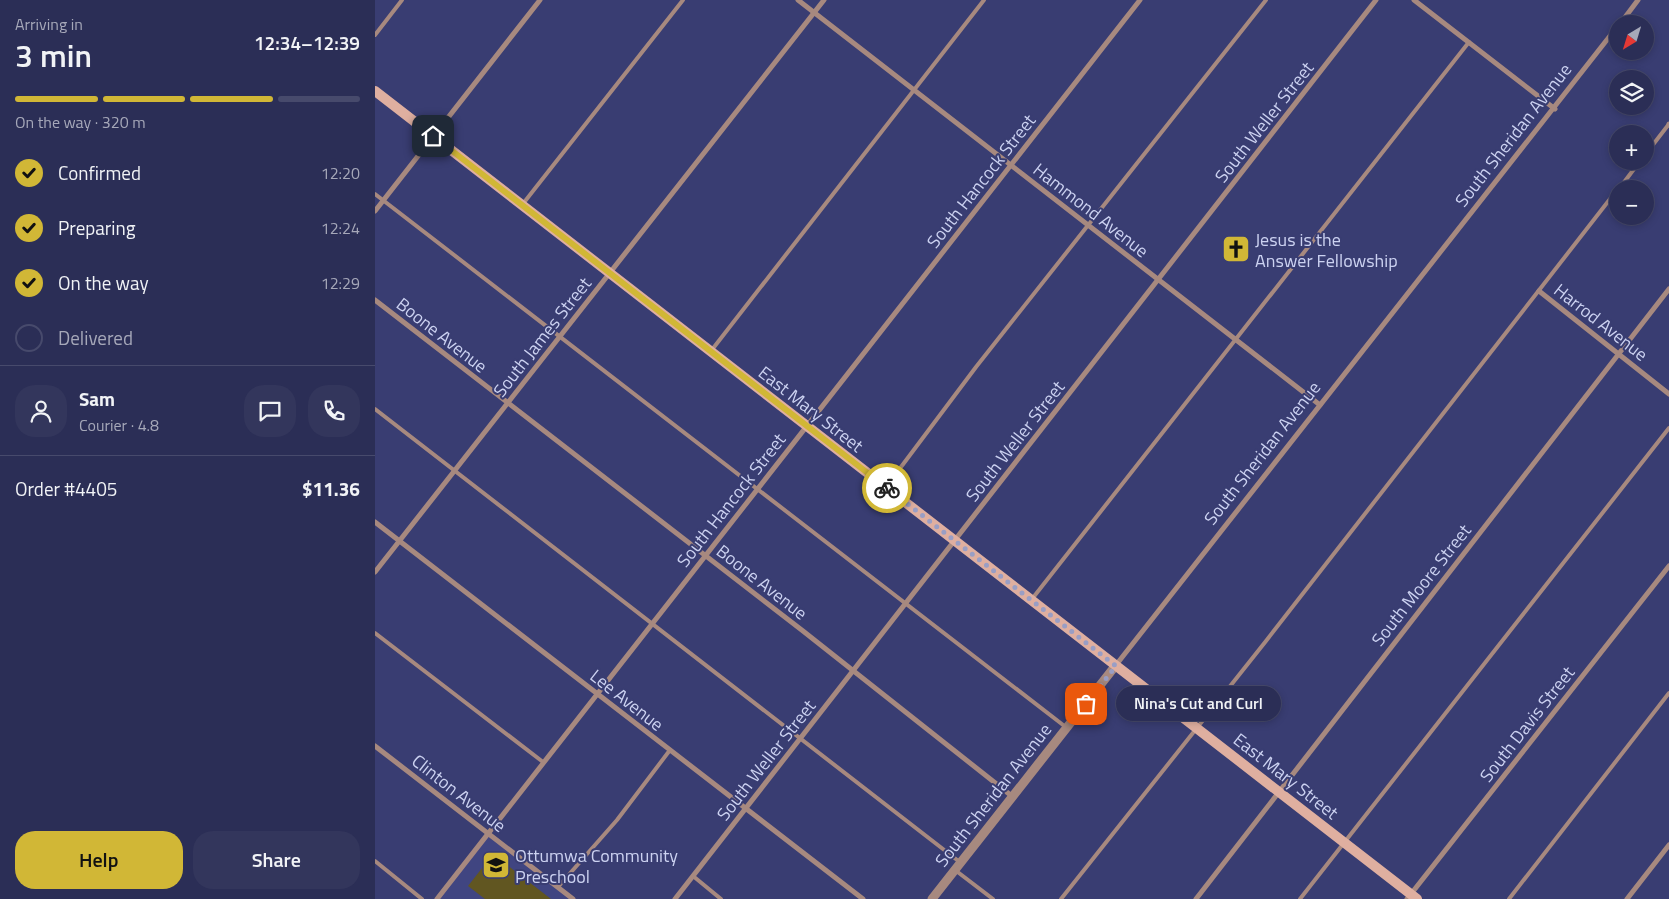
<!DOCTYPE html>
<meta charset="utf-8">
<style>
:root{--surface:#2b2e56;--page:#33365c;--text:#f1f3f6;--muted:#a6a8b9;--line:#474a6c;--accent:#d1b736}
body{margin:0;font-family:"Titillium Web",sans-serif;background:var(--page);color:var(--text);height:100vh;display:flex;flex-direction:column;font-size:19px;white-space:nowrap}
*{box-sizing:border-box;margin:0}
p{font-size:16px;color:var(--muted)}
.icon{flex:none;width:28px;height:28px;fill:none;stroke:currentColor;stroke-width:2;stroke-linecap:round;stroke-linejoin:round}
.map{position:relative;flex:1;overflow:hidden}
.side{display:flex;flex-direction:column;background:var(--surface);width:375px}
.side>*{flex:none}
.needle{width:32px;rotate:218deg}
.fabs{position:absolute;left:1234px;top:15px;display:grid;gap:10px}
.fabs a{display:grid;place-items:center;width:45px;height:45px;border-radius:50%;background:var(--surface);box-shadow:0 2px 8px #0003,0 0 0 1px var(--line);font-size:25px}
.pin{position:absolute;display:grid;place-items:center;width:42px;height:42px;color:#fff;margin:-21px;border-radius:10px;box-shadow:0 2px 8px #0006}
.courier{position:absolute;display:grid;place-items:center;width:50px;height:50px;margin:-25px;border:4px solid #d1b736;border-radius:50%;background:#fff;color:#222;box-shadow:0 1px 6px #0007}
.bubble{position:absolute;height:35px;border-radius:18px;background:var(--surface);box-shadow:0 2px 8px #0003,0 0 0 1px var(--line);font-size:16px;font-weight:600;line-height:35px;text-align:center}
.overview em{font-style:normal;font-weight:600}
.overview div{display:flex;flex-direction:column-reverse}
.overview{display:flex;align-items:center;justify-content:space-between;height:85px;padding:0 15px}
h1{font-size:32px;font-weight:600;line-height:38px}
.bar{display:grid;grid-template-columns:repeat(4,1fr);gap:8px 5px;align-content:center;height:60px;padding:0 15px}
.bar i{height:6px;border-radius:4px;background:var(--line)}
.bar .selected{background:var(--accent)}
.bar p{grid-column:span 4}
.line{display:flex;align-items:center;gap:12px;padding:0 15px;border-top:1px solid var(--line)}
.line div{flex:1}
.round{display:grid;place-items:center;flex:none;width:52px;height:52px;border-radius:20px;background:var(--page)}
ol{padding:0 15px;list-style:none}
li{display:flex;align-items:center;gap:15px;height:55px}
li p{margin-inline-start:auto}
li .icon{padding:5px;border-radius:50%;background:var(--accent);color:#111;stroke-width:4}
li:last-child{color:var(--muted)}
li i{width:28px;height:28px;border:2px solid var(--line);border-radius:50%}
.action{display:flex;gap:10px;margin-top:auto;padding:10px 15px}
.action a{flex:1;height:58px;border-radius:20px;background:var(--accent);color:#111;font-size:20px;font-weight:600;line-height:58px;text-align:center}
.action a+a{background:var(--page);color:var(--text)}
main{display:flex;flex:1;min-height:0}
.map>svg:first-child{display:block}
</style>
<main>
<section class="side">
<div class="overview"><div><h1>3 min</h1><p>Arriving in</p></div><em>12:34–12:39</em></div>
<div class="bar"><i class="selected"></i><i class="selected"></i><i class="selected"></i><i></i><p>On the way · 320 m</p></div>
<ol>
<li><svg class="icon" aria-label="check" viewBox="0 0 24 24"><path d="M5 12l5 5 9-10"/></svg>Confirmed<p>12:20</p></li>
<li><svg class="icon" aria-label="check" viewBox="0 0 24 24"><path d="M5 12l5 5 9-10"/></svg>Preparing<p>12:24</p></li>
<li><svg class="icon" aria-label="check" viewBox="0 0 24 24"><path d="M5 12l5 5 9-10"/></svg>On the way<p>12:29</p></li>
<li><i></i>Delivered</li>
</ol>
<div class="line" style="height:90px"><a class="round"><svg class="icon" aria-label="person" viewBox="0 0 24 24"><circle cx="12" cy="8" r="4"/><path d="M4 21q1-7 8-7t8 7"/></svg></a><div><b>Sam</b><p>Courier · 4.8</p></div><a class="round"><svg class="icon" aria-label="chat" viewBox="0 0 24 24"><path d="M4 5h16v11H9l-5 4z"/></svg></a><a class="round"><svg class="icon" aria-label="phone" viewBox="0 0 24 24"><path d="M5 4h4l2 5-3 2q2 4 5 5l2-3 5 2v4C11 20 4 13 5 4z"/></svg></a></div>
<div class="line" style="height:65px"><div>Order #4405</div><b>$11.36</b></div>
<div class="action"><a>Help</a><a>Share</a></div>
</section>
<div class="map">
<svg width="1294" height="899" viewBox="0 0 1294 899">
<rect width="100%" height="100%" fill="#393d72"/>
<path fill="#404581" d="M113 833 198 899H62Z"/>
<path fill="#615621" d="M118 854 176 899H110L93 886Z"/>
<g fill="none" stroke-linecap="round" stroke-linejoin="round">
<g stroke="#a7897f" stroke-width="4">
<path d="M0 35 27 0"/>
<path d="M1270 155 1294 124"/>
<path d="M1244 189 1265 161"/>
<path d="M0 194 692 728"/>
<path d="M147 205 308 0"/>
<path d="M336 351 609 0"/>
<path d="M0 409 586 863"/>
<path d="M511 487 601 367 891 0"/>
<path d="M657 599 1094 42"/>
<path d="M0 633 168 762"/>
<path d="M0 861 47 899"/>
<path d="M580 870 618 899"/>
<path d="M318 876 346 899"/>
<path d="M183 887 242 820 295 750"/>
<path d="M686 899 891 641 1242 190"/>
<path d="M925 899 1294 428"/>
<path d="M1134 899 1294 693"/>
</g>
<g stroke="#a7897f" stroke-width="5">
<path d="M423 0 945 405"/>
<path d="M1039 0 1180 109"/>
<path d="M1245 24 1263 0"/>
<path d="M1294 124V125"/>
<path d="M0 211 165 0"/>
<path d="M1164 291 1294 394"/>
<path d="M0 300 428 631 638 797"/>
<path d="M0 522 488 899"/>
<path d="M0 572 449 0"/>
<path d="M741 665 1242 27"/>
<path d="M0 746 198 899"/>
<path d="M62 899 765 0"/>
<path d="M300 899 1001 0"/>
<path d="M821 899 1294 289"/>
<path d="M1032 899 1294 566"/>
<path d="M1252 899 1294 845"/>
</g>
<path stroke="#a7897f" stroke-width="9" d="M557 899 741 665"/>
<path stroke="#dfafa0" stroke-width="10" d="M0 91 1042 899"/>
</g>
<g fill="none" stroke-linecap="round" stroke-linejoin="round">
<path stroke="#999ec5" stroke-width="5" stroke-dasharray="0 9" d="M512 488 741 666 711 704"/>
<path stroke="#d1b736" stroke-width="6" d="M58 136 512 488"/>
</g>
<defs>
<g id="church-square" transform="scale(1.4375)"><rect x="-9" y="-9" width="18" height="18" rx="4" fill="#d1b736" stroke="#393d72"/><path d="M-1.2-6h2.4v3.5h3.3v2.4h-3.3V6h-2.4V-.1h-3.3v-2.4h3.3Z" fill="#111"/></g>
<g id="school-square" transform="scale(1.4375)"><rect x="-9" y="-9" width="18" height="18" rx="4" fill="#d1b736" stroke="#393d72"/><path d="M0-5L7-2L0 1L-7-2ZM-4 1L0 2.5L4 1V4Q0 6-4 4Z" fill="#111"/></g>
</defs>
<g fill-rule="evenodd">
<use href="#church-square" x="861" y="249"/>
<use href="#school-square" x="121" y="865"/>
</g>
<g text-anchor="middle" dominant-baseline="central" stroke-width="4" stroke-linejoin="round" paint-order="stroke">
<g font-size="18" fill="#ccd2f1" stroke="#393d72">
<text transform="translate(889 122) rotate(-52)">South Weller Street</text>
<text transform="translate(1138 135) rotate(-52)">South Sheridan Avenue</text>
<text transform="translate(606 181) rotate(-52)">South Hancock Street</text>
<text transform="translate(716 210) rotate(38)">Hammond Avenue</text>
<text transform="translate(1226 322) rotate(38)">Harrod Avenue</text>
<text transform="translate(67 335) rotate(38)">Boone Avenue</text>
<text transform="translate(167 337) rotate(-52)">South James Street</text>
<text transform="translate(436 409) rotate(38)">East Mary Street</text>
<text transform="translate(640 441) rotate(-52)">South Weller Street</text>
<text transform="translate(887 453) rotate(-52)">South Sheridan Avenue</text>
<text transform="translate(356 500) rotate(-52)">South Hancock Street</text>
<text transform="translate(387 582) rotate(38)">Boone Avenue</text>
<text transform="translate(1046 585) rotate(-52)">South Moore Street</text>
<text transform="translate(252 700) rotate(38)">Lee Avenue</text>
<text transform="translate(1152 724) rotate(-52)">South Davis Street</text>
<text transform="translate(391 760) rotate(-52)">South Weller Street</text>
<text transform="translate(911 776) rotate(38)">East Mary Street</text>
<text transform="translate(84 793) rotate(38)">Clinton Avenue</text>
<text transform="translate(618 795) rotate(-52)">South Sheridan Avenue</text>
</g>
<g font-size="18" fill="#ccd2f1" stroke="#393d72" text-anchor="start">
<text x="880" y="239">Jesus is the<tspan x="880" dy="21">Answer Fellowship</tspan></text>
<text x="140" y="855">Ottumwa Community<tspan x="140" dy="21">Preschool</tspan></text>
</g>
</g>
</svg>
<div class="fabs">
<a><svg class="needle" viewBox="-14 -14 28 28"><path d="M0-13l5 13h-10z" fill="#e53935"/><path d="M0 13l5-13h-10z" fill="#a6a8b9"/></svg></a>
<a><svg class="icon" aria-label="layers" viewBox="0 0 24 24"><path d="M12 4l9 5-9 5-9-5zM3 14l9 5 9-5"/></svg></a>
<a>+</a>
<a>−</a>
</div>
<div class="pin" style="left:711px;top:704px;background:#ea580c"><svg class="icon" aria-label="bag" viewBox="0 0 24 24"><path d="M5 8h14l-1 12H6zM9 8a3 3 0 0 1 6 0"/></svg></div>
<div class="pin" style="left:58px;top:136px;background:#1f2937"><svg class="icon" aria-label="home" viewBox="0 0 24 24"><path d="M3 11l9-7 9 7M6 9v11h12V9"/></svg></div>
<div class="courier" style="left:512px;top:488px"><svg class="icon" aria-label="bike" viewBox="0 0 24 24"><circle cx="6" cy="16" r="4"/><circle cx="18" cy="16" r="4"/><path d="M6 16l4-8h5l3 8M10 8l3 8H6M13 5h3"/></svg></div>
<div class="bubble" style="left:741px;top:686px;width:165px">Nina's Cut and Curl</div>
</div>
</main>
